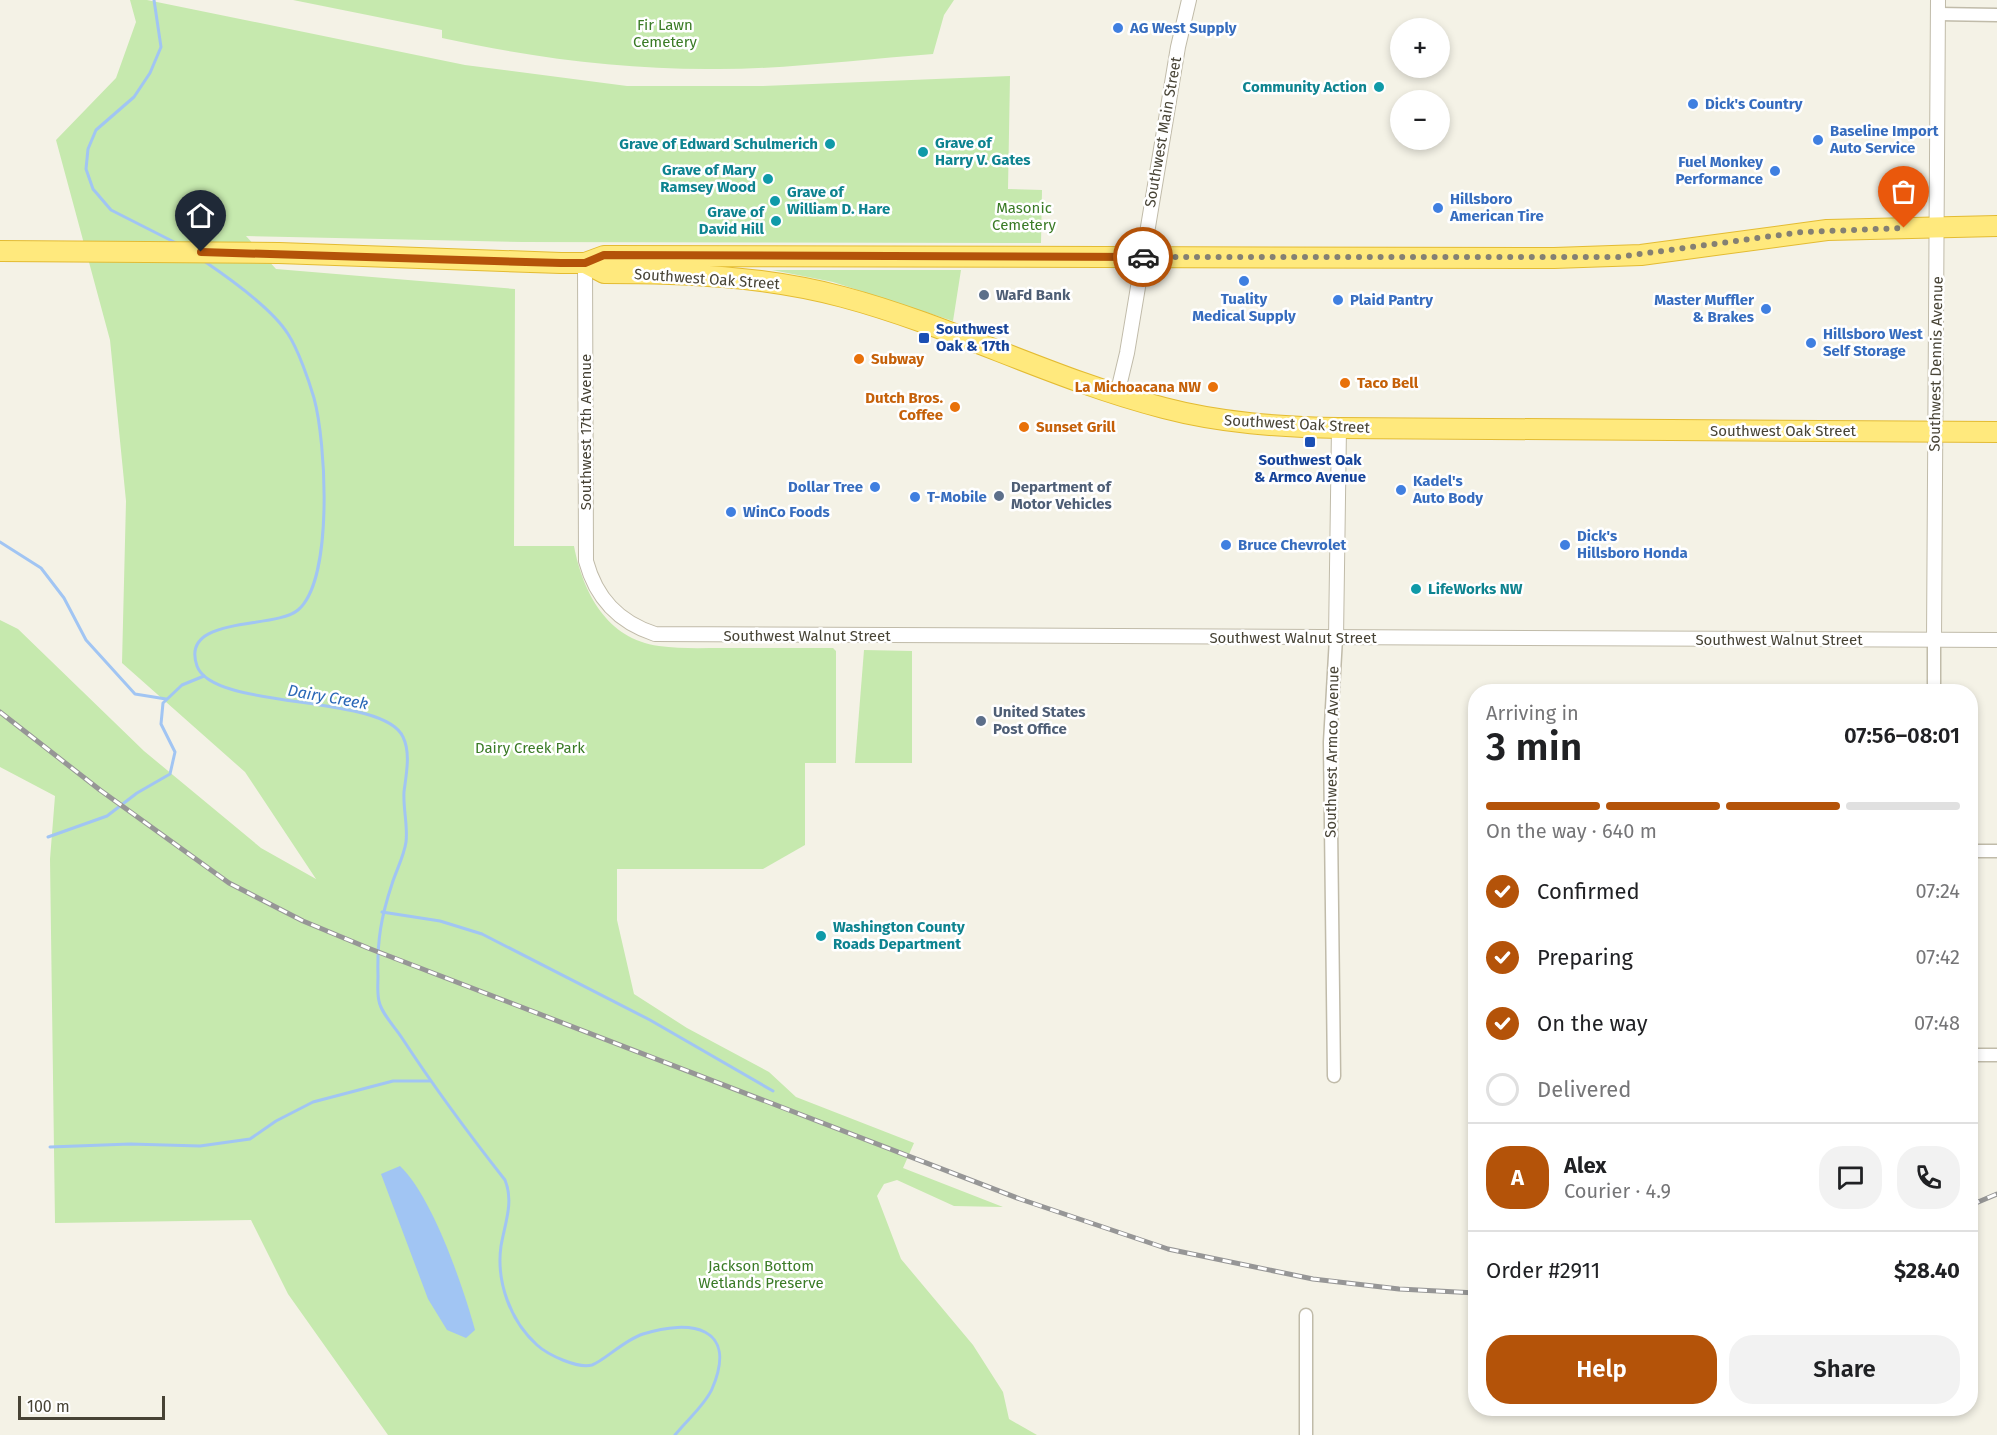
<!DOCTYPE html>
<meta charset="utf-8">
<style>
:root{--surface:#fff;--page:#f2f2f2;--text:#202124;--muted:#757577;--line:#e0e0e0;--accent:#b45309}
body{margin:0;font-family:"Fira Sans",sans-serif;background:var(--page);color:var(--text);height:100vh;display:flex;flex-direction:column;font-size:22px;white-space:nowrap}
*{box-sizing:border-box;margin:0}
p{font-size:20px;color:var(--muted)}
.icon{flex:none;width:33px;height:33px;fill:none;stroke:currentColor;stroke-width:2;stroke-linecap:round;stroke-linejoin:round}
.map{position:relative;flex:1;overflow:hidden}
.panel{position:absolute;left:1468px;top:684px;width:510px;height:732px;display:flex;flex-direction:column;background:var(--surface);border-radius:24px;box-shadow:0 3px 9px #0003}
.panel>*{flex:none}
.fabs{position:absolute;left:1390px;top:18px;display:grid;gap:12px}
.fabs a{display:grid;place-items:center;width:60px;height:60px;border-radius:50%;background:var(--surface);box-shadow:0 3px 9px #0003;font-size:30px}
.scale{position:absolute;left:18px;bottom:15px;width:147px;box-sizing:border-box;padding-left:6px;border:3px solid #474335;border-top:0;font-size:16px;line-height:21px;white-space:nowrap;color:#474335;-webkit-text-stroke:4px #fff;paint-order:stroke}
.pin{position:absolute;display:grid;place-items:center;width:51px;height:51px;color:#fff;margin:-62px -26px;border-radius:50% 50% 50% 0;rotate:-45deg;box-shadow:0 0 6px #0007}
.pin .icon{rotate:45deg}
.courier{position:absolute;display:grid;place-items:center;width:60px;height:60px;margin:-30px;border:4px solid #b45309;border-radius:50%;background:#fff;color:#222;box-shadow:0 2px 8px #0007}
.head em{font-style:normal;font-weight:600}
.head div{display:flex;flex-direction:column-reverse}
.head{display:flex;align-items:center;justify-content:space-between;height:102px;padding:0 18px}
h1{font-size:39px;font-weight:600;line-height:45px}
.bar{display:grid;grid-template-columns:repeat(4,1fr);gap:9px 6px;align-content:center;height:72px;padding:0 18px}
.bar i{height:8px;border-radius:4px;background:var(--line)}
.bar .current{background:var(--accent)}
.bar p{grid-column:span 4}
.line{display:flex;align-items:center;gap:15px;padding:0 18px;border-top:2px solid var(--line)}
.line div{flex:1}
.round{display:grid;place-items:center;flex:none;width:63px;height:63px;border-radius:24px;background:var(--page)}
ol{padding:0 18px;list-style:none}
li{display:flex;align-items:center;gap:18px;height:66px}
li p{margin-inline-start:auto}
li .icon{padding:6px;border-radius:50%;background:var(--accent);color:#fff;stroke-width:4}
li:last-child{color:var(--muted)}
li i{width:33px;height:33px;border:3px solid var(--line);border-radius:50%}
.primary-button{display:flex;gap:12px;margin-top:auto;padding:12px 18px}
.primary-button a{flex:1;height:69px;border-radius:24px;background:var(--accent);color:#fff;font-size:24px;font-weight:600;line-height:69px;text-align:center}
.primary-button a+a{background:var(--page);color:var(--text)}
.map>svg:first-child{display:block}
</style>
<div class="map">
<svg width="1997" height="1435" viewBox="0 0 1997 1435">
<rect width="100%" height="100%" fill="#f4f2e6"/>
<g fill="#c6e9ae">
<path d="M130 0H147L465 65 627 86H763L1010 76 1008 189 1042 190 1041 243 523 242 246 236 276 269 515 289 514 546H574C583 593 607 639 659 646 680 649 702 648 723 648 760 648 797 648 833 648L836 651V763H805V845L763 869H617V920L634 994 687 1028 769 1072 796 1097 914 1143 903 1168 1003 1207 954 1206 897 1180 884 1184 877 1196 901 1259 973 1345 1003 1392 1009 1419 1037 1435H388L288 1294 251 1220 55 1223 50 859 55 796 0 767V620L18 629 144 751 261 848 316 879 245 772 122 663 126 501 110 340 56 140 116 78 136 22Z"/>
<path d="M293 0H954L944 15 933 54C862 59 790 69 718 69 626 70 533 58 442 38V30Z"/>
<path d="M772 270H961L953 321 833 282Z"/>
<path d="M864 650 912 651V763H855Z"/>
</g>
<path fill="#a1c5f3" d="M400 1166C432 1196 463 1286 475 1330L466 1338 447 1330 428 1299 381 1174Z"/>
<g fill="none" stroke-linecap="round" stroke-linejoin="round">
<g stroke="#a1c5f3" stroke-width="3">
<path d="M154 0 161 47 150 73 134 97 96 130 88 149 86 169 93 189 111 210 178 244"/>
<path d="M204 261C229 278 272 308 288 334 298 349 309 381 314 398 326 442 334 579 298 610 274 630 179 615 197 666 213 711 383 693 403 737 411 753 406 775 404 792 403 809 408 826 406 842 404 856 396 871 392 884 381 917 377 941 378 976 378 984 377 993 379 1001 381 1013 395 1027 402 1038 434 1087 468 1133 505 1180 514 1202 505 1223 501 1246 496 1281 510 1321 537 1345 548 1355 578 1369 592 1365 604 1361 624 1340 643 1334 690 1319 739 1326 712 1389 705 1405 686 1421 675 1435"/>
<path d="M0 542 41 568 64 598 86 640 135 694 166 699"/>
<path d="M48 837 107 816 137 793 170 774 175 752 161 724 163 703 182 685 204 676"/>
<path d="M382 912 440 921 482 934 650 1020 773 1091"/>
<path d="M50 1147 130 1144 200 1146 250 1139 276 1121 313 1102 393 1081H430"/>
</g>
<g stroke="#c0bba9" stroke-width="15">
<g id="minor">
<path d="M1938 14 1997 15"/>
<path d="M1934 640V692"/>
<path d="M1971 851H1997"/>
<path d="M1971 1055H1997"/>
<path d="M1334 1076 1330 742 1336 638"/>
<path d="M1306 1435V1315"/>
</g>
</g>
<g stroke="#c0bba9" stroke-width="16">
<g id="tertiary">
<path d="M585 263 586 561C596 598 618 622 655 634L1997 640"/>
<path d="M1117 395 1127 353 1178 47 1189 0"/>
<path d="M1336 638 1339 428"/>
<path d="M1934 640 1938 0"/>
</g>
</g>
<g stroke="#e3bb32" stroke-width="22">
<g id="trunk">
<path d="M0 251 279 253 561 263H585L604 256 1554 258 1641 255 1827 230 1997 226"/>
<path d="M585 263 604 273C684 273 765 276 843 297 952 326 1054 380 1164 408 1221 423 1280 427 1339 428L1997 432"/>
</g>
</g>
<use href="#minor" stroke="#fff" stroke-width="12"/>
<use href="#tertiary" stroke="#fff" stroke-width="14"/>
<use href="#trunk" stroke="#ffe97d" stroke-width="20"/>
<g stroke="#969696" stroke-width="5">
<g id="rail">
<path d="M0 712 100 790 229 883 303 921 368 948 1020 1199 1168 1249 1313 1279 1399 1289 1476 1293"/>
<path d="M1971 1205 1997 1194"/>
</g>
</g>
<use href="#rail" stroke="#fff" stroke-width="3" stroke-dasharray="9" stroke-linecap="butt"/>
</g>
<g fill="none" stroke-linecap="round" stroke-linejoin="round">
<path stroke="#848073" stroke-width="6" stroke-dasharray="0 10.8" d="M1143 257H1618L1802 232 1904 228"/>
<path stroke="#b45309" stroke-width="8" d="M201 252 561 263H585L604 255 1143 257"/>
</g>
<g fill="#3f7fe0" stroke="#fff" stroke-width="2">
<circle cx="1118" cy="28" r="6"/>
<circle cx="1693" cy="104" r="6"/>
<circle cx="1818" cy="140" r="6"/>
<circle cx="1775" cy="171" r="6"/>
<circle cx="1438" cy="208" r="6"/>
<circle cx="1244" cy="281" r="6"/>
<circle cx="1338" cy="300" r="6"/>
<circle cx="1766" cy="309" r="6"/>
<circle cx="1811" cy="343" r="6"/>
<circle cx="875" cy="487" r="6"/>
<circle cx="1401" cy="490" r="6"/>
<circle cx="915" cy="497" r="6"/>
<circle cx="731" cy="512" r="6"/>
<circle cx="1226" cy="545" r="6"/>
<circle cx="1565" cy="545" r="6"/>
</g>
<g fill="#0f9aa8" stroke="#fff" stroke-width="2">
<circle cx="1379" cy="87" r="6"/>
<circle cx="830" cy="144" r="6"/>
<circle cx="923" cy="152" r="6"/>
<circle cx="768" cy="179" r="6"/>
<circle cx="775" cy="201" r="6"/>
<circle cx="776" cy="221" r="6"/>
<circle cx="1416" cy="589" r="6"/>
<circle cx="821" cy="936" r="6"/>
</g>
<g fill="#5c6f8a" stroke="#fff" stroke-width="2">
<circle cx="984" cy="295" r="6"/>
<circle cx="999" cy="496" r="6"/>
<circle cx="981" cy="721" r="6"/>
</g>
<g fill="#1a4fb4" stroke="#fff" stroke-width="2">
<rect x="918" y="332" width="12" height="12" rx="3"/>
<rect x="1304" y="436" width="12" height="12" rx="3"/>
</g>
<g fill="#e8710a" stroke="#fff" stroke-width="2">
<circle cx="859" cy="359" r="6"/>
<circle cx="1345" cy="383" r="6"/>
<circle cx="1213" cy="387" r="6"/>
<circle cx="955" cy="407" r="6"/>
<circle cx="1024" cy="427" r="6"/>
</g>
<g text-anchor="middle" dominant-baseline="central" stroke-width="5" stroke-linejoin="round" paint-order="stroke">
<g font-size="15" fill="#3a7b26" stroke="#fff">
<text x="665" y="25">Fir Lawn<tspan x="665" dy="17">Cemetery</tspan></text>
<text x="1024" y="208">Masonic<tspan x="1024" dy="17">Cemetery</tspan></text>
<text x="530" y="748">Dairy Creek Park</text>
<text x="761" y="1266">Jackson Bottom<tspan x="761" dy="17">Wetlands Preserve</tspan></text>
</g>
<g font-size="15" font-weight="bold" fill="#366cbe" stroke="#fff" text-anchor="start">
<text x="1130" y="28">AG West Supply</text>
<text x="1705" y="104">Dick's Country</text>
<text x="1830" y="131">Baseline Import<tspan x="1830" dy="17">Auto Service</tspan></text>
<text x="1763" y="162" text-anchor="end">Fuel Monkey<tspan x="1763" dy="17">Performance</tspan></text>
<text x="1450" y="199">Hillsboro<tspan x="1450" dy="17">American Tire</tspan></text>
<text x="1244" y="299" text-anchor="middle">Tuality<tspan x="1244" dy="17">Medical Supply</tspan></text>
<text x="1350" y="300">Plaid Pantry</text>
<text x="1754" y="300" text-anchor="end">Master Muffler<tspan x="1754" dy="17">&amp; Brakes</tspan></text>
<text x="1823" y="334">Hillsboro West<tspan x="1823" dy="17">Self Storage</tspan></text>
<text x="1413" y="481">Kadel's<tspan x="1413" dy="17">Auto Body</tspan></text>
<text x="863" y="487" text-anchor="end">Dollar Tree</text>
<text x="927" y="497">T-Mobile</text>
<text x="743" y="512">WinCo Foods</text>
<text x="1577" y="536">Dick's<tspan x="1577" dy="17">Hillsboro Honda</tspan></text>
<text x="1238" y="545">Bruce Chevrolet</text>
</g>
<g font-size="15" font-weight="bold" fill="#0d838f" stroke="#fff" text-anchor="end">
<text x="1367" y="87">Community Action</text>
<text x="935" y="143" text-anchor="start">Grave of<tspan x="935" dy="17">Harry V. Gates</tspan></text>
<text x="818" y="144">Grave of Edward Schulmerich</text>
<text x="756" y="170">Grave of Mary<tspan x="756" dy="17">Ramsey Wood</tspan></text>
<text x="787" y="192" text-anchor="start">Grave of<tspan x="787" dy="17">William D. Hare</tspan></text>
<text x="764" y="212">Grave of<tspan x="764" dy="17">David Hill</tspan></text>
<text x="1428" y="589" text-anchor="start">LifeWorks NW</text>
<text x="833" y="927" text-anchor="start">Washington County<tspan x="833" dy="17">Roads Department</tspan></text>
</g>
<g font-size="15" fill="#474335" stroke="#fff">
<text transform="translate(1163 132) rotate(-80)">Southwest Main Street</text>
<text transform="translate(707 279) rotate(4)">Southwest Oak Street</text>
<text transform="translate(1936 364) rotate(-89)">Southwest Dennis Avenue</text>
<text transform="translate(1297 424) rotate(3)">Southwest Oak Street</text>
<text x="1783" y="431">Southwest Oak Street</text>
<text transform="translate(586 432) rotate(-90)">Southwest 17th Avenue</text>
<text x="807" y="636">Southwest Walnut Street</text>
<text x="1293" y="638">Southwest Walnut Street</text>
<text x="1779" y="640">Southwest Walnut Street</text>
<text transform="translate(1332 752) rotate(-89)">Southwest Armco Avenue</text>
</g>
<g font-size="15" font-weight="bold" fill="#4e5e75" stroke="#fff" text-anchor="start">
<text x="996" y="295">WaFd Bank</text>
<text x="1011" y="487">Department of<tspan x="1011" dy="17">Motor Vehicles</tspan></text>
<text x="993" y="712">United States<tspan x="993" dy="17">Post Office</tspan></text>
</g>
<g font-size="15" font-weight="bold" fill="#164399" stroke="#fff" text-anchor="start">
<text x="936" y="329">Southwest<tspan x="936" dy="17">Oak &amp; 17th</tspan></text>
<text x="1310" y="460" text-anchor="middle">Southwest Oak<tspan x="1310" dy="17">&amp; Armco Avenue</tspan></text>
</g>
<g font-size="15" font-weight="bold" fill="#c56008" stroke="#fff" text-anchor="start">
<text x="871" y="359">Subway</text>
<text x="1357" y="383">Taco Bell</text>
<text x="1201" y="387" text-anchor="end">La Michoacana NW</text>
<text x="943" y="398" text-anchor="end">Dutch Bros.<tspan x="943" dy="17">Coffee</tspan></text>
<text x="1036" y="427">Sunset Grill</text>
</g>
<g font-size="16" font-style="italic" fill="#2b68b7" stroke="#fff">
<text transform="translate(328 697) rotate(10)">Dairy Creek</text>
</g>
</g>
</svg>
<div class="fabs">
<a>+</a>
<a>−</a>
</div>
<div class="scale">100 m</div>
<div class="pin" style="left:1904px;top:228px;background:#ea580c"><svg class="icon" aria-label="bag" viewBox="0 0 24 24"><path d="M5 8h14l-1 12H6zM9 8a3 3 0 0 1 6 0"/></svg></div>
<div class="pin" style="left:201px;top:252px;background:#1f2937"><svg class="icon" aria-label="home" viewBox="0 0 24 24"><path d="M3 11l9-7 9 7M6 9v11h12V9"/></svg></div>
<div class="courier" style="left:1143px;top:257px"><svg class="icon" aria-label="car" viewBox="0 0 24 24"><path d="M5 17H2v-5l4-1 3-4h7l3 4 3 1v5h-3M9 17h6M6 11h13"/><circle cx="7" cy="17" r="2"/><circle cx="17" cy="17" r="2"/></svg></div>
<section class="panel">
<div class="head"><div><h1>3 min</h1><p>Arriving in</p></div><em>07:56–08:01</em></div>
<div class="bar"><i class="current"></i><i class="current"></i><i class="current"></i><i></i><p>On the way · 640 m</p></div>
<ol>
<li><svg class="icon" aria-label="check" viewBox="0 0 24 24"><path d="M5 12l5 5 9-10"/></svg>Confirmed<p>07:24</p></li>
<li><svg class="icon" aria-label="check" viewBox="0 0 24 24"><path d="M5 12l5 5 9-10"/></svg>Preparing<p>07:42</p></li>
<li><svg class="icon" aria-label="check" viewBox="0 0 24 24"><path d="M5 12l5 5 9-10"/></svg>On the way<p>07:48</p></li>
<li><i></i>Delivered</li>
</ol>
<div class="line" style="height:108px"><b class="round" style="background:var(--accent);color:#fff">A</b><div><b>Alex</b><p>Courier · 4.9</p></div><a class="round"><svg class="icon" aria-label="chat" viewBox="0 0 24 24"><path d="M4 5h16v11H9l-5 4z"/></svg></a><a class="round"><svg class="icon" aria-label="phone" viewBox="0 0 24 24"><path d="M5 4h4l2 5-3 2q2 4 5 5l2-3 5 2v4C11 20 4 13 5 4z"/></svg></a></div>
<div class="line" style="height:78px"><div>Order #2911</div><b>$28.40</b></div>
<div class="primary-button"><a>Help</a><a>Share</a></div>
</section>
</div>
